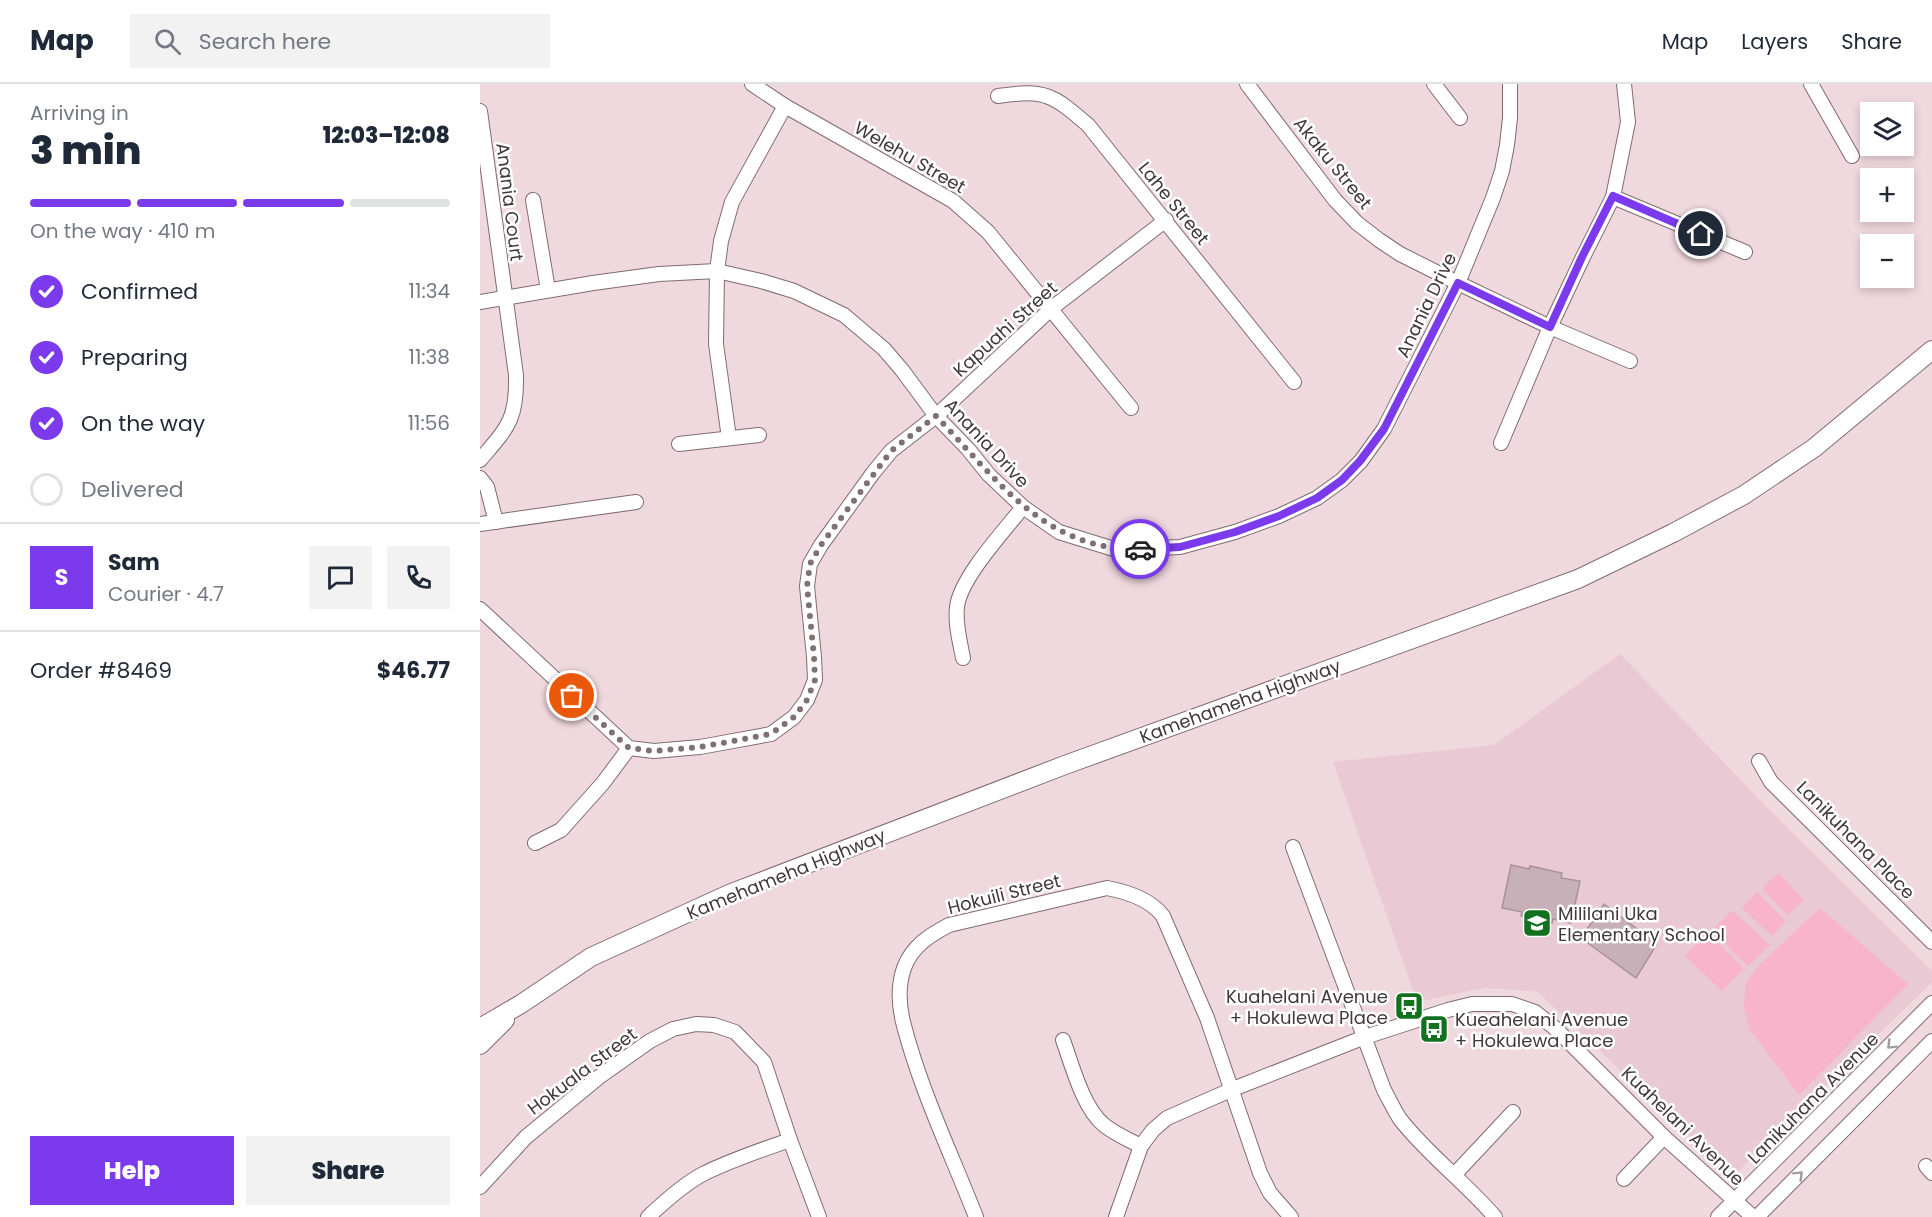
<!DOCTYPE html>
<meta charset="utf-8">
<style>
:root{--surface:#fff;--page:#f2f2f3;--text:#1f2937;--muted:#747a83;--line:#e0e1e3;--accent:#7c3aed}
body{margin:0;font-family:Poppins,sans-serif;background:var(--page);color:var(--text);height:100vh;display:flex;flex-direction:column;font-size:22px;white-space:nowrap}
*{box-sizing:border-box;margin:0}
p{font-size:20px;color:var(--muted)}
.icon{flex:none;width:33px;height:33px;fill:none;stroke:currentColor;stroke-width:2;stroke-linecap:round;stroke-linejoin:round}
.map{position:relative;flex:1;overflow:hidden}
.drawer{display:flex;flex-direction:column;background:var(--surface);width:480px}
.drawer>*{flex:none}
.tools{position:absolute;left:1380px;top:18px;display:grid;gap:12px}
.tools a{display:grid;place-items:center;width:54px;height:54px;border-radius:0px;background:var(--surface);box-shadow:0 3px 9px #0003;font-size:30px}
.pin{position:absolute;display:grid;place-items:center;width:51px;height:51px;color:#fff;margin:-26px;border:3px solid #fff;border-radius:50%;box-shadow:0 2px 6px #0007}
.courier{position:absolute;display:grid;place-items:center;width:60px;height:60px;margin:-30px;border:4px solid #7c3aed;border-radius:50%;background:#fff;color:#222;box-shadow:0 2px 8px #0007}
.head em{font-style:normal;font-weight:800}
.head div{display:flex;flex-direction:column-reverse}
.head{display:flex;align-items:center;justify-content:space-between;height:102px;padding:0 30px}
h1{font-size:39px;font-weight:800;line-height:45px}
.bar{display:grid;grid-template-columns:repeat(4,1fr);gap:9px 6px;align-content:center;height:72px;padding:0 30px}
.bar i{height:8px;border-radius:4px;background:var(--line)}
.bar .active{background:var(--accent)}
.bar p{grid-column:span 4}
.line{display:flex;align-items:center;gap:15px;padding:0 30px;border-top:2px solid var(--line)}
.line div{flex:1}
.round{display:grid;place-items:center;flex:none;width:63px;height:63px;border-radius:0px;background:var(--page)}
ol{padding:0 30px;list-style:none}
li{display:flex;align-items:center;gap:18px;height:66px}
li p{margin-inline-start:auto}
li .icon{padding:6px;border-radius:50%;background:var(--accent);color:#fff;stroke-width:4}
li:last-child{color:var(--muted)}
li i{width:33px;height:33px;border:3px solid var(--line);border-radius:50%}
.action{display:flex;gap:12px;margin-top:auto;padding:12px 30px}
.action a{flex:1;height:69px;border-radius:0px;background:var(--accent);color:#fff;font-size:24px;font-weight:800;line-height:69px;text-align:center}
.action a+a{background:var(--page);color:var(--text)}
header{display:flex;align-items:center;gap:36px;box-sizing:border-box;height:84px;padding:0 30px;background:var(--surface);border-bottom:2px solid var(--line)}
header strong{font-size:28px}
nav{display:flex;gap:33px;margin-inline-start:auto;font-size:21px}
.search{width:420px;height:54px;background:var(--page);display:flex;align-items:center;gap:15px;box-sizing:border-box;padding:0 21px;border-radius:0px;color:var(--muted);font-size:22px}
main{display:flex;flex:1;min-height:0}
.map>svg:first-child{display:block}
</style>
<header>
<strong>Map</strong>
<div class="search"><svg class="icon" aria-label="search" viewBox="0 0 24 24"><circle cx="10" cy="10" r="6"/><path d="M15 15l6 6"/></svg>Search here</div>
<nav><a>Map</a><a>Layers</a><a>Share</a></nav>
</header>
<main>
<section class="drawer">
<div class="head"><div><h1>3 min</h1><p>Arriving in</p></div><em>12:03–12:08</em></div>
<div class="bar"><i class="active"></i><i class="active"></i><i class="active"></i><i></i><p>On the way · 410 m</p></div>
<ol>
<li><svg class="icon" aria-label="check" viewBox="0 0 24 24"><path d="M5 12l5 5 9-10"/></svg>Confirmed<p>11:34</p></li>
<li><svg class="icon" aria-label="check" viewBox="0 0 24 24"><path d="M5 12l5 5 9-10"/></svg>Preparing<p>11:38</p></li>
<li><svg class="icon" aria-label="check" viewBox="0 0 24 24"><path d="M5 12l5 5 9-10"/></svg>On the way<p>11:56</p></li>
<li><i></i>Delivered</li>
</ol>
<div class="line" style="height:108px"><b class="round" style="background:var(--accent);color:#fff">S</b><div><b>Sam</b><p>Courier · 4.7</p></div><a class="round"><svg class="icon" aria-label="chat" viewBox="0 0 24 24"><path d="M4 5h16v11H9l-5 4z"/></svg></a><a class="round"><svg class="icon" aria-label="phone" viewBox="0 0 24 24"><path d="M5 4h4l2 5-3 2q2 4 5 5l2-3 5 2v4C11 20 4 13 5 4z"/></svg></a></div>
<div class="line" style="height:78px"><div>Order #8469</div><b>$46.77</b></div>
<div class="action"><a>Help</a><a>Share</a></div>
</section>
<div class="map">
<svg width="1452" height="1133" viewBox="0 0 1452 1133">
<rect width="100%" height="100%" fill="#f0d8df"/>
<path fill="#e9c9d3" d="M1140 570 1277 713 1452 887V898L1252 1093 1057 907 1004 904 937 918 853 678 1014 661Z"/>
<g fill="#f8b4cb">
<path d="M1299 789 1324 816 1307 831 1282 804Z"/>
<path d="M1277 808 1306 837 1292 852 1262 824Z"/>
<path d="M1340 824 1428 900 1319 1011 1270 946 1264 924 1266 898 1280 880Z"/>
<path d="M1252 826 1290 861 1268 882 1232 847Z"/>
<path d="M1228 848 1264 885 1242 907 1205 872Z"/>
</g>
<g fill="#c8b0b8" stroke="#a99299" stroke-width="1.5">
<path d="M1031 781 1049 785 1050 782 1082 789 1081 794 1100 797 1091 839 1073 835 1072 839 1041 832 1042 828 1022 824Z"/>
<path d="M1124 820 1177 860 1156 894 1101 854Z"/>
</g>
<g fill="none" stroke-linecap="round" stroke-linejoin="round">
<g stroke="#806b72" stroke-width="16">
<g id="minor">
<path d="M272 0 305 22 473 117 508 148 651 324"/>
<path d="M767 0 855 116 877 139 899 156 920 170 978 199 1070 243 1150 277"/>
<path d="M954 0 980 34"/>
<path d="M1331 0 1372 72"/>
<path d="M518 12C566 5 573 11 608 41L814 298"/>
<path d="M0 27 36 291C37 336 28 343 0 376"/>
<path d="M1133 113 1265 168"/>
<path d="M53 116 68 206"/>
<path d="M0 218 113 199 179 190 237 187 281 197 314 207 364 231 404 265 422 286 456 332 488 365 509 391 543 423 579 448 637 466 700 463 755 448 799 432 837 414 862 396 881 377 904 345 978 199 1013 114 1022 87 1027 61 1030 34V0"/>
<path d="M249 354 236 260 237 187 241 157 252 118 305 22"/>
<path d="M1021 359 1070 243 1103 173 1133 113 1148 38 1144 0"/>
<path d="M199 360 279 351"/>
<path d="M0 394 7 403 16 438"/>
<path d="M0 440 156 418"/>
<path d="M0 525 149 664 174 667 220 663 291 650 314 633 327 616 335 596 334 573 327 502 330 480 341 461 393 389 411 367 456 332 572 224 686 136"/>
<path d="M483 574C480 558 475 540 477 523 480 494 525 446 543 423"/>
<path d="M1279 677 1291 698 1452 858"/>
<path d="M55 759 81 746 123 699 149 664"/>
<path d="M813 763 904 1006C909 1015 914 1026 920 1035 947 1070 985 1098 1015 1133"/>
<path d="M583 956C592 981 603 1024 624 1041 635 1050 649 1056 661 1062"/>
<path d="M1446 1082 1452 1089"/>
<path d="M975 1090 1033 1028"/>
<path d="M1144 1095 1184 1053"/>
<path d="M0 1103 46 1053 119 993 143 976 170 957 193 945 216 940 234 941 255 948 284 978 310 1056 339 1133"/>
<path d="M168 1133C184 1118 204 1100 223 1090 251 1076 281 1066 310 1056"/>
<path d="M496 1133C471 1069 440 1005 423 938 419 921 418 901 424 884 432 862 450 851 469 841L627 804C648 808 670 815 683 832L727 934 780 1089 790 1109 811 1133"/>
<path d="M636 1133 661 1062 673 1046 687 1034 753 1005 885 953 968 926 992 920H1032L1055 928 1076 945 1184 1053 1273 1133"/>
<path d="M1238 1133 1452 919"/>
<path d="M1277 1133 1452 957"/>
</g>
</g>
<g stroke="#806b72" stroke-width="20">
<g id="major">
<path d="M0 944 41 920 111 873 249 810 585 681 1098 495 1193 449 1264 411 1334 364 1452 266"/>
<path d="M0 961 25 936"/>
</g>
</g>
<use href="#minor" stroke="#fff" stroke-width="14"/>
<use href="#major" stroke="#fff" stroke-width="18"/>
</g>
<defs><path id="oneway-chevron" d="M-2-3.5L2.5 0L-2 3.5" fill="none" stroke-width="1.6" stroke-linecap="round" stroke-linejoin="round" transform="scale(1.5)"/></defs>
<g stroke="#a09c9d">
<use href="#oneway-chevron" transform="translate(1411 961) rotate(135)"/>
<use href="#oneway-chevron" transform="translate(1319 1091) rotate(-45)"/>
</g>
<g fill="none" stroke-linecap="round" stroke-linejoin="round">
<path stroke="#7f7074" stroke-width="6" stroke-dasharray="0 10.8" d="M92 612 149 664 174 667 220 663 291 650 314 633 327 616 335 596 334 573 327 502 330 480 341 461 411 367 456 332C516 394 564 467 660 465"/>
<path stroke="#7c3aed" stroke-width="8" d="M660 465 700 463 755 448 799 432 837 414 862 396 880 377 904 345 978 199 1070 243 1102 173 1133 112 1221 150"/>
</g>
<defs>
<g id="school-square" transform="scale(1.5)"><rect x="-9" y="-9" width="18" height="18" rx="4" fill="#11711f" stroke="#fff"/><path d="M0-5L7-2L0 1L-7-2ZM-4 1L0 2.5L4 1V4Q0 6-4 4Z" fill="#fff"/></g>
<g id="bus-square" transform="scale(1.5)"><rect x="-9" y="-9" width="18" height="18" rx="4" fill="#11711f" stroke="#fff"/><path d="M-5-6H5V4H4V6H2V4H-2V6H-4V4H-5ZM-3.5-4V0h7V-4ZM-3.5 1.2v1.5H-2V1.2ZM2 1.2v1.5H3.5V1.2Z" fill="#fff"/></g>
</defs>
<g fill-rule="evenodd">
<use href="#school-square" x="1057" y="839"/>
<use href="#bus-square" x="929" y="922"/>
<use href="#bus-square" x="954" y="945"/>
</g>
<g text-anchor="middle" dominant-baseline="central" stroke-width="5" stroke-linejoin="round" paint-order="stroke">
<g font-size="18" fill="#42383b" stroke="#fff">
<text transform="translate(430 73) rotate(30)">Welehu Street</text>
<text transform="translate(853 79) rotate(51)">Akaku Street</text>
<text transform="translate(30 118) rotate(83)">Anania Court</text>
<text transform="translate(694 119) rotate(51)">Lahe Street</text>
<text transform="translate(946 221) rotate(-64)">Anania Drive</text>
<text transform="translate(525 245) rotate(-42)">Kapuahi Street</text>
<text transform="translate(507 359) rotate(47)">Anania Drive</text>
<text transform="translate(760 617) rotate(-20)">Kamehameha Highway</text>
<text transform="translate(1376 756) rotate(45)">Lanikuhana Place</text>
<text transform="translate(306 790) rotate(-22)">Kamehameha Highway</text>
<text transform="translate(524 810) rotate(-14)">Hokuili Street</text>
<text transform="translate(102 987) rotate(-37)">Hokuala Street</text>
<text transform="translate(1333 1014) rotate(-45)">Lanikuhana Avenue</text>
<text transform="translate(1203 1042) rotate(44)">Kuahelani Avenue</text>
</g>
<g font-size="18" fill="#42383b" stroke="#fff" text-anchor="start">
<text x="1078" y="829">Mililani Uka<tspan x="1078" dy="21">Elementary School</tspan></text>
<text x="908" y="912" text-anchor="end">Kuahelani Avenue<tspan x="908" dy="21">+ Hokulewa Place</tspan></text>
<text x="975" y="935">Kueahelani Avenue<tspan x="975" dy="21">+ Hokulewa Place</tspan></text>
</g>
</g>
</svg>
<div class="tools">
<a><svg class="icon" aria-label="layers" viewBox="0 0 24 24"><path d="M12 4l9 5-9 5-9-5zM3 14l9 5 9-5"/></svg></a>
<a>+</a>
<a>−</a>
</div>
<div class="pin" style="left:92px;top:612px;background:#ea580c"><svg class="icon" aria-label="bag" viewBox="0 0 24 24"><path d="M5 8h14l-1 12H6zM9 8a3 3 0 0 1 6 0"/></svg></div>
<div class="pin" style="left:1221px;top:150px;background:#1f2937"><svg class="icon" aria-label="home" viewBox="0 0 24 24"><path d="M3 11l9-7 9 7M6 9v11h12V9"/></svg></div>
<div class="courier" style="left:660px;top:465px"><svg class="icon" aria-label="car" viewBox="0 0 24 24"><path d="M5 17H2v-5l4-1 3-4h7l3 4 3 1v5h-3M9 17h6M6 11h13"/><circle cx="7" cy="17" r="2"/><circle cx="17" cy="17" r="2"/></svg></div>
</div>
</main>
